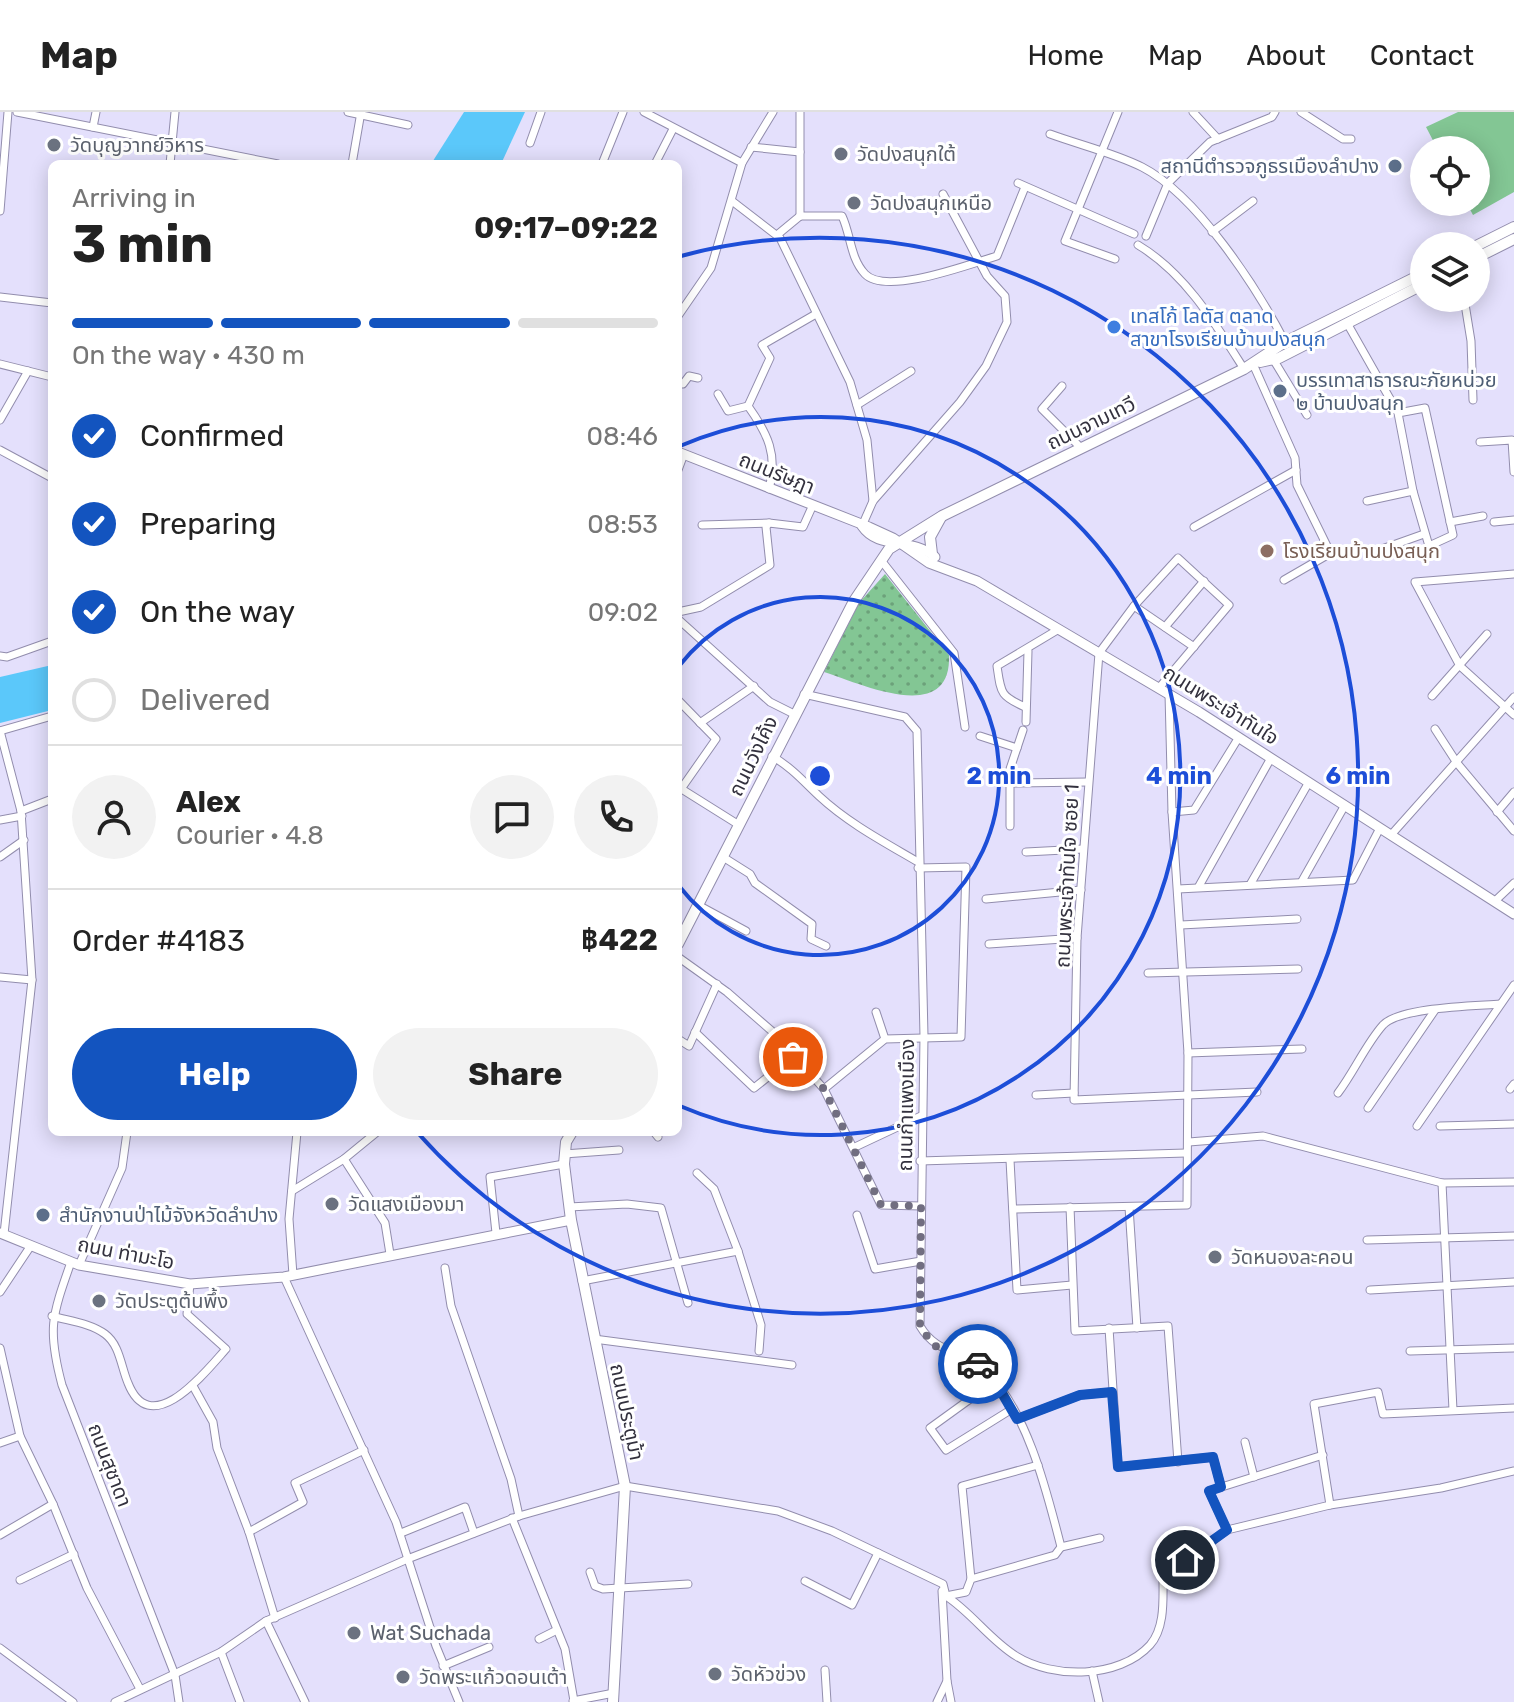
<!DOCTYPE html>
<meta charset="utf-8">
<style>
:root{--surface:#fff;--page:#f2f2f2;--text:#222;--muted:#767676;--line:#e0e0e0;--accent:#1354bf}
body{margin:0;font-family:Rubik,"Noto Sans Thai",sans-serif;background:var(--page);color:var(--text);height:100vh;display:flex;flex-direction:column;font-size:30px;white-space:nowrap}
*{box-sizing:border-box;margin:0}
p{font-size:26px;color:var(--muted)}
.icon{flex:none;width:44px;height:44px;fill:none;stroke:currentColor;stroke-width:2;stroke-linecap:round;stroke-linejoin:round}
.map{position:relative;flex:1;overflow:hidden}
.sheet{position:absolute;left:48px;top:48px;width:634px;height:976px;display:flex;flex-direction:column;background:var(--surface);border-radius:12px;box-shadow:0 4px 20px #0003}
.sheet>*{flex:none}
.fabs{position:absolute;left:1410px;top:24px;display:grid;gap:16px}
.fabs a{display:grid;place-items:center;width:80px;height:80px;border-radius:50%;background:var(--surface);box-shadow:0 4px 20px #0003;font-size:40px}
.pin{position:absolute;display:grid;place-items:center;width:68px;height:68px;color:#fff;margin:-34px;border:4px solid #fff;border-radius:50%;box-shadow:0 2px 8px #0007}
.courier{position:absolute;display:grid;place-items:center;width:80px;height:80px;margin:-40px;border:6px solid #1354bf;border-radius:50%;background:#fff;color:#222;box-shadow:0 2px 10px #0007}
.headline em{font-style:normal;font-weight:700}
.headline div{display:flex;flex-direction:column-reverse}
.headline{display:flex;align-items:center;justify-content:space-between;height:136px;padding:0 24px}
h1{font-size:52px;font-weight:700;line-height:60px}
.bar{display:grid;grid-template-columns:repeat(4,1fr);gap:12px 8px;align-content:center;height:96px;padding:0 24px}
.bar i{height:10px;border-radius:6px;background:var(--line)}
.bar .current{background:var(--accent)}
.bar p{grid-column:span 4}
.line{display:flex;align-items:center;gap:20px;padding:0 24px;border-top:2px solid var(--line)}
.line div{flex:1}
.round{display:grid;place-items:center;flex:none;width:84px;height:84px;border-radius:42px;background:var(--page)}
ol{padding:0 24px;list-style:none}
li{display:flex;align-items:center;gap:24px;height:88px}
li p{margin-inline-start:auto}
li .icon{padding:8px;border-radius:50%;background:var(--accent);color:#fff;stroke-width:4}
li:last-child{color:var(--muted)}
li i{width:44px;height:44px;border:4px solid var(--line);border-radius:50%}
.button{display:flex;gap:16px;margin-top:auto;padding:16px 24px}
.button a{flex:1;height:92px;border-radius:48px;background:var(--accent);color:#fff;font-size:32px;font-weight:700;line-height:92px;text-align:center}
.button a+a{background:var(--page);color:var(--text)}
header{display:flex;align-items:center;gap:48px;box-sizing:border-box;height:112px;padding:0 40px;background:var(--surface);border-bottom:2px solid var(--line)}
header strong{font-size:38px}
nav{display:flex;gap:44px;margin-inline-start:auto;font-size:28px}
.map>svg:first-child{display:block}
</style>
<header>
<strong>Map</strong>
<nav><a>Home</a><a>Map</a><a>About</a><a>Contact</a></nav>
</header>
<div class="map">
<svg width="1514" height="1590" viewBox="0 0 1514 1590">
<defs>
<pattern id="park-dots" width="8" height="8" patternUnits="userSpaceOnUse" patternTransform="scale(2)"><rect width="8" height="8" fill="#83c694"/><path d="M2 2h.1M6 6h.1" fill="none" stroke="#6ca17a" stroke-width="1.8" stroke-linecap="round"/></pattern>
</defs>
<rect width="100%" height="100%" fill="#e4e0fc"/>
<path fill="url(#park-dots)" d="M885 462 949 543C952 615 859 571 824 560L859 491Z"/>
<path fill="#83c694" d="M1458 0H1514V80L1473 103 1466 90H1476V38H1438L1426 15Z"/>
<g fill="#5bc8fa">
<path d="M464 0H525L501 52H431Z"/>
<path d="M52 553V598L0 611V565Z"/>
</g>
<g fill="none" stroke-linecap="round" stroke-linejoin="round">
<g stroke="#928dad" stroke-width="9">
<g id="minor">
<path d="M17 0 278 52"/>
<path d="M348 0 408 13"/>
<path d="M644 0 742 51"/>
<path d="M800 0V104"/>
<path d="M1193 0 1218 27"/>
<path d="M1301 0 1343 27H1351"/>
<path d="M93 15 96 0"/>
<path d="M1050 22C1080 33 1114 41 1142 55 1197 83 1257 176 1285 230"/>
<path d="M530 31 541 0"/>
<path d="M751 35 800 40"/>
<path d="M170 52 175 0"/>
<path d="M352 52 361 0"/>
<path d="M602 52 623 0"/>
<path d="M655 52 673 17"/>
<path d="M1018 71 1134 122"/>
<path d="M732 89 780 126 850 270 867 328 873 389"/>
<path d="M0 99 8 0"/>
<path d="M800 104H842C851 123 850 146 865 162 886 184 970 152 997 144L1025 75"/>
<path d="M1212 120 1253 89"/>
<path d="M777 123 800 104"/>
<path d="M1146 124 1168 71 1210 30 1272 5 1275 0"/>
<path d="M1138 133C1185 161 1215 211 1244 257"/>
<path d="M1115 147 1065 129 1118 0"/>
<path d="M0 185 52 191"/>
<path d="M1464 186 1471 229 1473 288"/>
<path d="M678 204 711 156 742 51 773 0"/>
<path d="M1347 211 1398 301 1413 379 1429 434 1453 423 1425 296 1398 301"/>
<path d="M1273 247 1307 303"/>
<path d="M0 252 52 265"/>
<path d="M1253 252 1295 346 1297 373 1329 438V442L1284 468"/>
<path d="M678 270 683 272 689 264 698 266"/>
<path d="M1062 274 1042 297 1080 335"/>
<path d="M718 282 728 299 748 294"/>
<path d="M857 293 911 259"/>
<path d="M0 308 28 259"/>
<path d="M1480 330 1512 328 1514 360"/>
<path d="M0 338 52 366"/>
<path d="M678 358 684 342"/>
<path d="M769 377C778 343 768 322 748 294L770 246 762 233 816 202"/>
<path d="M1367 389 1413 379"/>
<path d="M1450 410 1483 404"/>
<path d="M1494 410 1514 408"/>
<path d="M702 413 769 411"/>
<path d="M862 414 873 389 960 290 986 254 1007 210 1005 184 987 164 943 82"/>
<path d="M1194 415 1296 358"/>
<path d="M1379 438 1424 422"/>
<path d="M884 452 954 541 965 615"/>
<path d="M1514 462 1415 470 1460 554 1514 603"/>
<path d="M1134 494 1194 535"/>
<path d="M678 500 701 495 770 453 766 415 769 411 803 415 812 395"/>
<path d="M678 507 770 590 794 602"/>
<path d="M1165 515 1204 469"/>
<path d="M0 544 7 545 52 529"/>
<path d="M1159 576 1229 493 1178 446 1134 494 1099 541 1077 826 1074 988 1257 980"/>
<path d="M804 582 905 605 917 619 924 924 920 1214C937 1243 961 1236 984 1257 1027 1297 1047 1380 1061 1435L1055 1443 971 1467 966 1480 946 1484"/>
<path d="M1432 584 1487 522"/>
<path d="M678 588 716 627 681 677"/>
<path d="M1025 595C1000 584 1001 581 997 554L1059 517"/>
<path d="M1026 610 1028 539"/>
<path d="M700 611 754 574"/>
<path d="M1435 617 1457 651 1514 719"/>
<path d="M0 619 21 699 32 868 4 1122"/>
<path d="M0 619 52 604"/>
<path d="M980 624 1017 636"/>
<path d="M772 644C792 656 803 669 819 684 848 711 884 730 918 750"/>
<path d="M1009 671 1088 670"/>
<path d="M680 676 739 713"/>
<path d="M21 699 52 687"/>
<path d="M1172 700 1194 698 1239 625"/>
<path d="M1497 700 1514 680"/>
<path d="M0 708 22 704"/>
<path d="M1010 714V657L1023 618"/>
<path d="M1391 723 1514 585"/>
<path d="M1026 740 1083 737"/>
<path d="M0 745 24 728"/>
<path d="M723 745 750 762 755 771 812 812 811 827 826 834"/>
<path d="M1302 769 1345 693"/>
<path d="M1251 771 1309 670"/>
<path d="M1199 774 1271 646"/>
<path d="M1178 777 1353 768 1380 716"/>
<path d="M986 787 1081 778"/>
<path d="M1495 789 1514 771"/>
<path d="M698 793 746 819"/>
<path d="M1181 813 1297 807"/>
<path d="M989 832 1077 826"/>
<path d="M678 845 727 880 774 921 824 977 881 1093 921 1094"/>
<path d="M1148 861 1298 857"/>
<path d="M0 865 32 868"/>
<path d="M876 900 885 927"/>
<path d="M695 920 754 976 793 945"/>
<path d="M678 927 689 934 717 872"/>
<path d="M1188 941 1302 937"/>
<path d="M824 977 885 927 961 925 966 755 918 756"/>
<path d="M1510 977 1514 972"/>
<path d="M1338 981C1354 960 1366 932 1383 913 1400 895 1475 894 1500 892"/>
<path d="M1036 983 1074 981"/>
<path d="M1368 996 1435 898"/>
<path d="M1417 1014 1514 873"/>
<path d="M1440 1014 1514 1012"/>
<path d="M654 1020 658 1025"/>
<path d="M1189 1030 1263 1024 1442 1071 1514 1070"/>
<path d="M855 1035 921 1004"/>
<path d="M564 1042 619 1038"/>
<path d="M344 1047 385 1111 390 1142"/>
<path d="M1010 1048 1017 1178 1072 1173"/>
<path d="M920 1049 1186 1041"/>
<path d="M697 1061 714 1077 738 1139 761 1213 759 1239"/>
<path d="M1442 1071 1453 1298"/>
<path d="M292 1079 344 1047 377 1020"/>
<path d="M569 1095 627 1092 661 1096 688 1191"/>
<path d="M1070 1095 1075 1219 1168 1214 1178 1350"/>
<path d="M1129 1095 1137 1216"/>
<path d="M1013 1097 1187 1093 1188 941 1172 700 1169 582"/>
<path d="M857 1103 875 1157 921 1149"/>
<path d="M496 1121 490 1065 564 1052"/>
<path d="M1367 1128 1514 1124"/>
<path d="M71 1150C52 1204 47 1217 62 1273L175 1563 179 1590"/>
<path d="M79 1153 122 1056 127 1020"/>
<path d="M445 1156 451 1194 511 1367 519 1404"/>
<path d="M293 1163 289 1107 297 1020"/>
<path d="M284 1165 396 1410 436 1534 459 1590"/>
<path d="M582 1169 738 1139"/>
<path d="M1370 1178 1514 1170"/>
<path d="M0 1180 30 1135"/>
<path d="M52 1204C69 1209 90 1211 105 1222 120 1233 121 1255 128 1271 151 1330 207 1258 226 1237L187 1202 190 1172"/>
<path d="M1109 1216 1118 1355 1213 1345 1221 1375"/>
<path d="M594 1227 792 1253"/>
<path d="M0 1236 20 1324 53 1392 87 1476 140 1577"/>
<path d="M1410 1239 1514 1236"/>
<path d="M995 1269 930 1316 946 1338 1012 1297"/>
<path d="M193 1274 213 1310 217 1336 249 1420 275 1506"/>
<path d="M1017 1307 1080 1283 1112 1280"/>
<path d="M1245 1330 1254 1365"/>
<path d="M0 1331 20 1324"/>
<path d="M1330 1393 1441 1376 1514 1359"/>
<path d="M512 1406 565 1537 574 1589"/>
<path d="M1227 1418 1209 1379 1323 1343"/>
<path d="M249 1420 303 1390 295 1371 364 1338"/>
<path d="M401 1421 465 1395 474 1421"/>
<path d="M0 1423 53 1392"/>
<path d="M1061 1435 1100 1426"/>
<path d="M590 1460 595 1474 603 1477 688 1472"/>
<path d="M971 1467 962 1374 1038 1353"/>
<path d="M20 1468 74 1442"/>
<path d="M805 1469 852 1493 878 1441"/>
<path d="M946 1484C972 1501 990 1528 1016 1544 1053 1567 1119 1567 1150 1533 1165 1516 1163 1488 1163 1467L1227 1418 1330 1393 1314 1292 1378 1280 1383 1302 1514 1296"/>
<path d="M266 1509 305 1590"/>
<path d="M539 1527 557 1518"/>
<path d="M0 1536 73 1590"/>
<path d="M221 1540 240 1590"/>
<path d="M443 1554 489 1535"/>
<path d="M825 1558 827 1590"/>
<path d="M1092 1559 1099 1590"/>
<path d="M947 1569 951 1590"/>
<path d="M573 1589 614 1581"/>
<path d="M115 1590 221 1540 266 1509 410 1446 519 1404 625 1374 778 1399 832 1419 943 1472 946 1484"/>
<path d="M937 1590 947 1569 942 1479"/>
</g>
</g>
<g stroke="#928dad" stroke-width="11">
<g id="tertiary">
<path d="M678 340 869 415 893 426 929 451 977 469 1199 600 1514 802"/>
<path d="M862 414C879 439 911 424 935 445"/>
<path d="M0 1121 79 1153 190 1172 284 1165 571 1108"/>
</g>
</g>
<g stroke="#928dad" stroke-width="12">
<g id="secondary">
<path d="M1476 134 1514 115"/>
<path d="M1476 146 1514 127"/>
<path d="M1260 250 1279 246 1424 172"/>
<path d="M932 442 930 425 941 405"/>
<path d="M678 832 854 489 889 437 942 404 1244 257 1285 230 1424 161"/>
<path d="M572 1020 566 1030 564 1052 571 1108 625 1374 613 1590"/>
</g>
</g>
<use href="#minor" stroke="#fff" stroke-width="7"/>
<use href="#tertiary" stroke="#fff" stroke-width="9"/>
<use href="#secondary" stroke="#fff" stroke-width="10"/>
</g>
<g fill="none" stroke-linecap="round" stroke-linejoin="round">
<path stroke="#716e80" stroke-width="8" stroke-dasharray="0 14.4" d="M793 945 824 977 881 1093 921 1094 920 1214 933 1233 978 1252"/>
<path stroke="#1354bf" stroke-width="10" d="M978 1252 995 1269 1017 1307 1080 1283 1112 1280 1118 1355 1213 1345 1221 1375 1209 1379 1227 1418 1185 1448"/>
</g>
<g fill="none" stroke="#1d4ed8" stroke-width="4">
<path d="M679 554A179 179 0 1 1 679 774"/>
<path d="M680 334A359 359 0 1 1 680 994"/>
<path d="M681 144A538 538 0 1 1 417 1020"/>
</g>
<g fill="#6b7280" stroke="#fff" stroke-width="3">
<circle cx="54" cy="33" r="8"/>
<circle cx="841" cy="42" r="8"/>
<circle cx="854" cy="91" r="8"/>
<circle cx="332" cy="1092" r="8"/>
<circle cx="1215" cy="1145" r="8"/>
<circle cx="99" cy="1189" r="8"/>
<circle cx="354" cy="1521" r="8"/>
<circle cx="715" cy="1562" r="8"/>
<circle cx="403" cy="1565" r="8"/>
</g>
<g fill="#5c6f8a" stroke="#fff" stroke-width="3">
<circle cx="1395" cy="54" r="8"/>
<circle cx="1280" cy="279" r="8"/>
<circle cx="43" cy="1103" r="8"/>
</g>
<circle fill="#3f7fe0" stroke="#fff" stroke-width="3" cx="1114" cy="215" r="8"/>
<circle fill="#8d6e63" stroke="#fff" stroke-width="3" cx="1267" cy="439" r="8"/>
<g text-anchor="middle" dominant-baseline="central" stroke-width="6" stroke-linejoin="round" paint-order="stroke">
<g font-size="20" fill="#5b616d" stroke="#fff" text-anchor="start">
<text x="70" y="33">วัดบุญวาทย์วิหาร</text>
<text x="857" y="42">วัดปงสนุกใต้</text>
<text x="870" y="91">วัดปงสนุกเหนือ</text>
<text x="348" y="1092">วัดแสงเมืองมา</text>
<text x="1231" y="1145">วัดหนองละคอน</text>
<text x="115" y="1189">วัดประตูต้นพึ้ง</text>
<text x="370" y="1521">Wat Suchada</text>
<text x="731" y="1562">วัดหัวข่วง</text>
<text x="419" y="1565">วัดพระแก้วดอนเต้า</text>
</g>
<g font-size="20" fill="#4e5e75" stroke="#fff" text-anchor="start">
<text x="1379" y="54" text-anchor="end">สถานีตำรวจภูธรเมืองลำปาง</text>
<text x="1296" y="268">บรรเทาสาธารณะภัยหน่วย<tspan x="1296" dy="23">๒ บ้านปงสนุก</tspan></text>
<text x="59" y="1103">สำนักงานป่าไม้จังหวัดลำปาง</text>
</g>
<g font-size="20" fill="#366cbe" stroke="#fff" text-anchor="start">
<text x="1130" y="204">เทสโก้ โลตัส ตลาด<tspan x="1130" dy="23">สาขาโรงเรียนบ้านปงสนุก</tspan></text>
</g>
<g font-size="20" fill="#33313e" stroke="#fff">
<text transform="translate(1091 311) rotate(-26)">ถนนจามเทวี</text>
<text transform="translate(777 361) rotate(22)">ถนนรัษฎา</text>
<text transform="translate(1221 593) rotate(32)">ถนนพระเจ้าทันใจ</text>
<text transform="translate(753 644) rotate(-64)">ถนนวังโค้ง</text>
<text transform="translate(1067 764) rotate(-87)">ถนนพระเจ้าทันใจ ซอย 1</text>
<text transform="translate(906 993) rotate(-89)">ถนนกำแพงเมือง</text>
<text transform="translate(126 1141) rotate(11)">ถนน ท่ามะโอ</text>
<text transform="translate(627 1300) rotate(78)">ถนนประตูม้า</text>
<text transform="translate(110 1353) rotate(69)">ถนนสุชาดา</text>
</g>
<g font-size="20" fill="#785e54" stroke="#fff" text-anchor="start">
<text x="1283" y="439">โรงเรียนบ้านปงสนุก</text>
</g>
</g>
<circle cx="820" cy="664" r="12" fill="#1d4ed8" stroke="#fff" stroke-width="4"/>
<g font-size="24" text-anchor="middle" font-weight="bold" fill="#1d4ed8" stroke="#fff" stroke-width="6" stroke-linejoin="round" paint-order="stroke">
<text x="999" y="672">2 min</text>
<text x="1179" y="672">4 min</text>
<text x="1358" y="672">6 min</text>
</g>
</svg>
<div class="fabs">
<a><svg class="icon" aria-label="locate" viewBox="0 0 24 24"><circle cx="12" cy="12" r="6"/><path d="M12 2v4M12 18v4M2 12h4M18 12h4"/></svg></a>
<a><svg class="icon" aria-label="layers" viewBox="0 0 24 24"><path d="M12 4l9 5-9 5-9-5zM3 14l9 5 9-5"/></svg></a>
</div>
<div class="pin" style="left:793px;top:945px;background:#ea580c"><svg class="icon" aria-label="bag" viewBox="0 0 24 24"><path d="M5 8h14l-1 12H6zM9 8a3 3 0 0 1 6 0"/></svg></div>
<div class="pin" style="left:1185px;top:1448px;background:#1f2937"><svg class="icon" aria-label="home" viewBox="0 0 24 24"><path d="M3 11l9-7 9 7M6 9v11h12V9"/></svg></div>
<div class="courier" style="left:978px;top:1252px"><svg class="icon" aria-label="car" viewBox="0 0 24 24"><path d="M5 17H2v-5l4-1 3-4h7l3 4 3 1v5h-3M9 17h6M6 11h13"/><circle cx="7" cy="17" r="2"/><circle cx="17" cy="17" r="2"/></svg></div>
<section class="sheet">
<div class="headline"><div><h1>3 min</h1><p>Arriving in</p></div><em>09:17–09:22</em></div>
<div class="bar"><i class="current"></i><i class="current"></i><i class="current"></i><i></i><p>On the way · 430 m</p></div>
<ol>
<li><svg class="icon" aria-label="check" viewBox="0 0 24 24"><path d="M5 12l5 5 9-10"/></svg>Confirmed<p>08:46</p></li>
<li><svg class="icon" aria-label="check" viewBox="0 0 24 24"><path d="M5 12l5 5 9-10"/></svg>Preparing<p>08:53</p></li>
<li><svg class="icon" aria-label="check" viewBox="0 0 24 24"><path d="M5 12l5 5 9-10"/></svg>On the way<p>09:02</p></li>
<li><i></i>Delivered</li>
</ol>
<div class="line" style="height:144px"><a class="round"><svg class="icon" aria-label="person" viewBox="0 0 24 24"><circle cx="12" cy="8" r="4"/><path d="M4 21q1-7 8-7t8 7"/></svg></a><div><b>Alex</b><p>Courier · 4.8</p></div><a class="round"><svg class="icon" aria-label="chat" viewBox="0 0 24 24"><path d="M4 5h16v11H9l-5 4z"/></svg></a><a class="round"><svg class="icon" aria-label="phone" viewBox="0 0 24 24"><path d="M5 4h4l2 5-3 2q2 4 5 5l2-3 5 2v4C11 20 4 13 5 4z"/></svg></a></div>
<div class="line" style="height:104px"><div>Order #4183</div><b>฿422</b></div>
<div class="button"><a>Help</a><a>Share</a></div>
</section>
</div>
